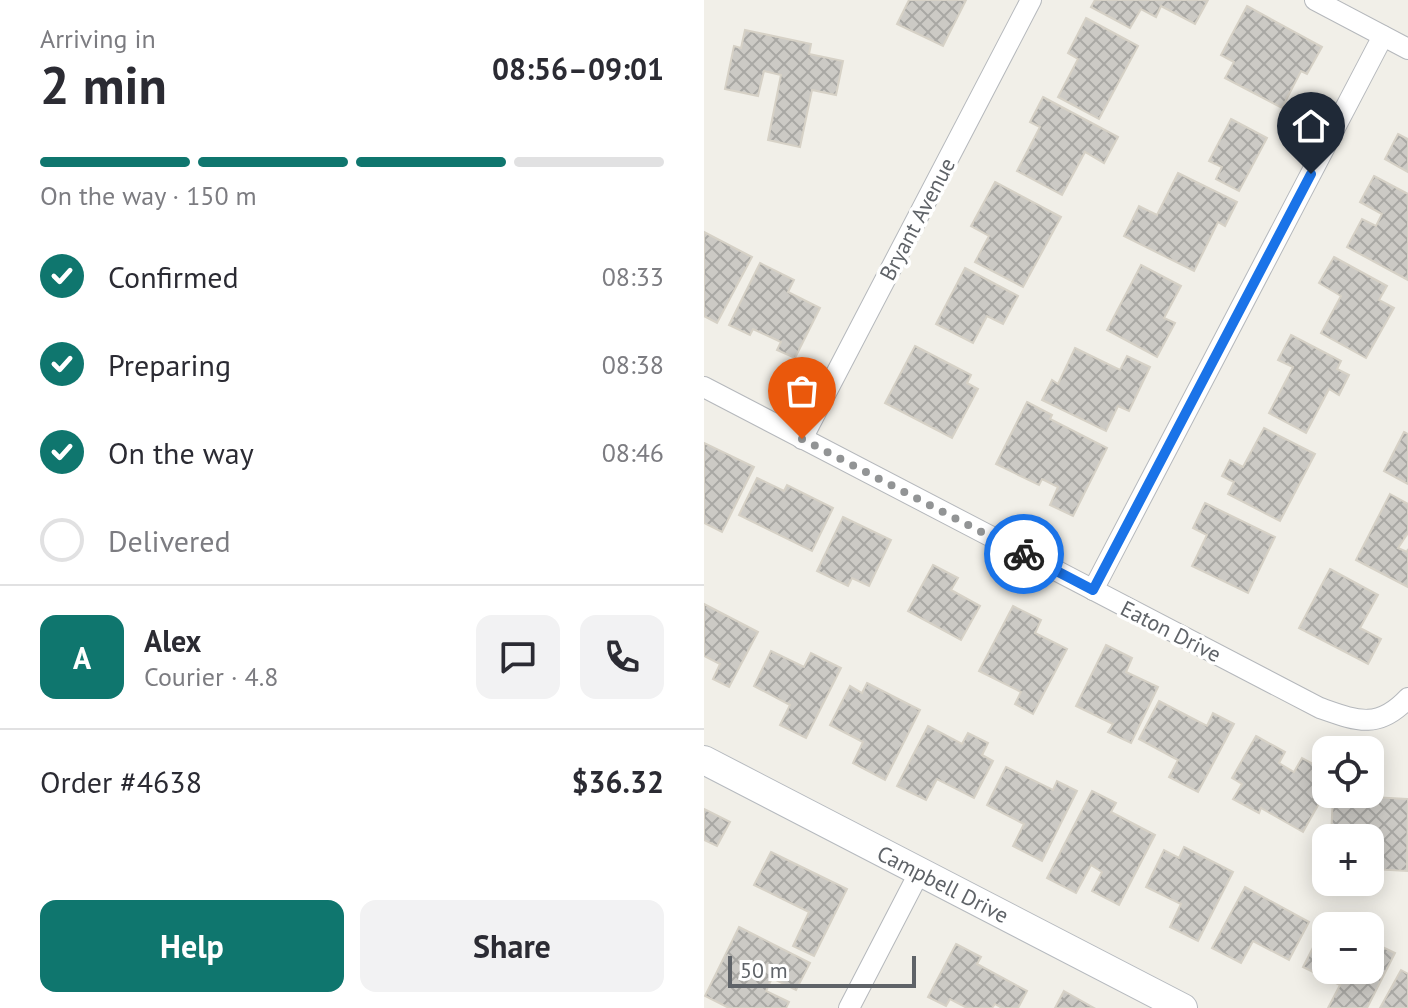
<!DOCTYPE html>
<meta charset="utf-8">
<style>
:root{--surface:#fff;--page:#f2f2f3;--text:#2b2b33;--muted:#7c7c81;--line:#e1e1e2;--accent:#0f766e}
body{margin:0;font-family:"PT Sans",sans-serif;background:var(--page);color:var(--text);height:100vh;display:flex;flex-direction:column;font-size:30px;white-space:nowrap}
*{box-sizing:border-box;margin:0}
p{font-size:26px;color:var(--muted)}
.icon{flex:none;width:44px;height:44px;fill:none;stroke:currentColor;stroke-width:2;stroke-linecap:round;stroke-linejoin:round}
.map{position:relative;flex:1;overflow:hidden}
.drawer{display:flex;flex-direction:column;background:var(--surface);width:704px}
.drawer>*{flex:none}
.controls{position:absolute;left:608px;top:736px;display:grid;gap:16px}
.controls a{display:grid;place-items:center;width:72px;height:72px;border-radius:16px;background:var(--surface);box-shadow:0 4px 20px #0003;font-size:40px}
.scale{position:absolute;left:24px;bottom:20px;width:188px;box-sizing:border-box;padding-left:8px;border:4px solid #5f6368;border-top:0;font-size:22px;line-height:28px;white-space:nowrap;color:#5f6368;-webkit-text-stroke:6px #fff;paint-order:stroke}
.pin{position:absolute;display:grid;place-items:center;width:68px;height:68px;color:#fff;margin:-82px -34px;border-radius:50% 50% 50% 0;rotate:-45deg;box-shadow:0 0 8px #0007}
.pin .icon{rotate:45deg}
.courier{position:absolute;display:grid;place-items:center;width:80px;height:80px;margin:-40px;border:6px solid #1a73e8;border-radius:50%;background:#fff;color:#222;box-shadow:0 2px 10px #0007}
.headline em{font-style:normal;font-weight:800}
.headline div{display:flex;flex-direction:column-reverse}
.headline{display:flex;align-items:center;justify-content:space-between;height:136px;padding:0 40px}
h1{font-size:52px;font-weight:800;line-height:60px}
.bar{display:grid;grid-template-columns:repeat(4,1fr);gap:12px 8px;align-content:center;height:96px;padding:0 40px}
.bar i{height:10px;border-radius:6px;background:var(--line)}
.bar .selected{background:var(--accent)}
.bar p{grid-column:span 4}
.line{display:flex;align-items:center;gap:20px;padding:0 40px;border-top:2px solid var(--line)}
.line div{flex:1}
.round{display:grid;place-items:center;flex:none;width:84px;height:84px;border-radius:16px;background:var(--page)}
ol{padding:0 40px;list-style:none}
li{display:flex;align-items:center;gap:24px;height:88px}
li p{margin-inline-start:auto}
li .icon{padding:8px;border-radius:50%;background:var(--accent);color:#fff;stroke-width:4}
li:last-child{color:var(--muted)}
li i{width:44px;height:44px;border:4px solid var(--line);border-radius:50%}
.primary-button{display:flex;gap:16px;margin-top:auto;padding:16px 40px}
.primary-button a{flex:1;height:92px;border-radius:16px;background:var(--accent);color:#fff;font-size:32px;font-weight:800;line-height:92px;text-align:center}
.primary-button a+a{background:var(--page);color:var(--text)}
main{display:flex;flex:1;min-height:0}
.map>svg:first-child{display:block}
</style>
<main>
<section class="drawer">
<div class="headline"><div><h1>2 min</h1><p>Arriving in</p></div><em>08:56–09:01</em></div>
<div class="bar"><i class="selected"></i><i class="selected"></i><i class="selected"></i><i></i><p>On the way · 150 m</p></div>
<ol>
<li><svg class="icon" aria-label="check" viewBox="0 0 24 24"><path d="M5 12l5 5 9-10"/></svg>Confirmed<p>08:33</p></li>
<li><svg class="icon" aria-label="check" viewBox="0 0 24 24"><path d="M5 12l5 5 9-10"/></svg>Preparing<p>08:38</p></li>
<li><svg class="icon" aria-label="check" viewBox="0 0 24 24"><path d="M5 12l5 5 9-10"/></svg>On the way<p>08:46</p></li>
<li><i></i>Delivered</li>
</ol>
<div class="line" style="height:144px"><b class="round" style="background:var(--accent);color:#fff">A</b><div><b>Alex</b><p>Courier · 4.8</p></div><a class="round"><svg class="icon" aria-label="chat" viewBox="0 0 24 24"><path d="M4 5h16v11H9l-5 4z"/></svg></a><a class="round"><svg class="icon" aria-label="phone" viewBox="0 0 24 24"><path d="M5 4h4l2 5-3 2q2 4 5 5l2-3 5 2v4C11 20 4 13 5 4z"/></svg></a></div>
<div class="line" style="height:104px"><div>Order #4638</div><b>$36.32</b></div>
<div class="primary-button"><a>Help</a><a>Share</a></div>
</section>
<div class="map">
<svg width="704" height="1008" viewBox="0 0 704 1008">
<defs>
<pattern id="building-cross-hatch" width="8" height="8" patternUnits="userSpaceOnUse" patternTransform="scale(2)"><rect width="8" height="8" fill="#cccac5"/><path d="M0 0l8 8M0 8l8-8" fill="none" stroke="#a9a8a4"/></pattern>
</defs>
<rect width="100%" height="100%" fill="#f1efe8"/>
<g fill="url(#building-cross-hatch)" stroke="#d6d1c6" stroke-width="2">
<path d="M205 0H262L239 46 193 24Z"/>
<path d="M391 0H504L491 24 457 6 452 17 437 9 426 28 387 7Z"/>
<path d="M543 6 618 47 603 74 597 71 578 108 521 78 530 62 517 55Z"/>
<path d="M382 18 434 46 395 119 354 97 374 59 364 53Z"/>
<path d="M41 30 107 44 105 54 139 61 132 95 108 90 96 147 64 140 77 75 60 71 54 96 21 89 30 46 37 48Z"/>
<path d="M339 97 414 137 400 163 381 152 358 195 313 171 336 127 326 122Z"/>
<path d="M527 119 563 138 535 191 512 179 518 167 505 161Z"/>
<path d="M694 134 704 139V172L681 159Z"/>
<path d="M474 173 533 202 521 226 514 222 490 271 420 236 435 206 453 215Z"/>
<path d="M670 176 704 194V280L643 247 658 219 672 226 678 214 656 202Z"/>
<path d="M291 182 357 217 319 287 271 262 285 236 267 226Z"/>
<path d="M0 232 48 257 13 323 0 316Z"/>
<path d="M630 257 683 286 675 300 690 308 662 358 617 333 637 296 615 283Z"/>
<path d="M56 263 90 280 84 292 116 308 91 358 73 350 77 342 49 329 46 335 25 325Z"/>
<path d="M437 265 477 286 460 318 471 323 453 357 403 330Z"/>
<path d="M261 268 314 296 299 324 283 316 269 343 232 324Z"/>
<path d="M587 335 637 361 633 369 645 375 635 395 625 389 602 433 565 413 589 367 574 360Z"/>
<path d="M211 346 267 375 263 383 274 389 248 438 181 403Z"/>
<path d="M371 348 416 370 423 356 446 367 425 411 414 406 402 431 338 400 348 380 354 384Z"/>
<path d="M323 402 348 415 346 419 403 448 369 516 346 505 354 487 338 479 335 485 292 464Z"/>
<path d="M560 428 611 454 576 521 524 494 530 482 518 476 526 460 539 467Z"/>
<path d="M700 432 704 434V484L680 471Z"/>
<path d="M0 443 50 467 18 532 0 523Z"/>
<path d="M53 478 80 491 83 485 129 508 108 551 35 515Z"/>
<path d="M686 494 704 504V533L694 548 703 552 704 549V587L652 560Z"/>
<path d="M501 503 571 537 544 593 488 566 503 535 489 528Z"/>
<path d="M139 517 187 540 165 586 148 578 144 586 113 571Z"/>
<path d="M229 565 254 578 247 590 276 606 257 640 204 611Z"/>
<path d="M626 569 674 595 656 628 677 639 664 664 595 628Z"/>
<path d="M0 604 54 632 25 687 9 679 16 664 0 656Z"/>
<path d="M309 606 337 620 331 633 363 649 329 714 311 704 317 692 275 671Z"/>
<path d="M402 645 428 658 422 672 454 687 427 743 404 732 409 724 372 706Z"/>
<path d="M67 651 100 667 107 653 137 668 102 738 76 725 86 705 50 686Z"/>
<path d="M163 683 216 710 181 780 149 763 159 742 126 725 146 686 158 693Z"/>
<path d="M455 701 503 726 509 713 530 724 494 792 465 777 474 760 435 739Z"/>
<path d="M224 726 258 744 264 733 284 743 278 755 289 761 270 798 233 779 222 800 193 786Z"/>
<path d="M552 736 581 752 575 763 590 772 598 758 622 771V791L599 832 557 808 555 813 529 799 538 784 528 778Z"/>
<path d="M302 767 349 790 353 781 373 791 338 861 309 846 320 824 283 805Z"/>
<path d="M388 791 412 803 407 812 451 835 415 905 388 891 398 872 387 865 372 893 343 878Z"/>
<path d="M629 795 704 799 703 871 669 869 670 858H666V838H627Z"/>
<path d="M0 809 26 822 13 846 0 840Z"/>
<path d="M480 847 529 872 494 941 466 927 477 904 442 887 460 850 475 858Z"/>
<path d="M67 852 143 889 110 956 89 946 105 912 50 885Z"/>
<path d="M541 887 605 922 585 960 549 941 537 963 508 948Z"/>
<path d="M35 927 106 963 92 990 68 978 62 991 85 1002 82 1008H25L1 996Z"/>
<path d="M619 928 622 929V970H666V941L691 953 663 1008H624L636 985 599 967Z"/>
<path d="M252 944 277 957 273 964 323 991 314 1008H298L291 1004 288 1008H263L246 999 242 1006 224 997Z"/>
<path d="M697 970 704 974V1008H676Z"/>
<path d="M360 991 390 1008H351Z"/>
</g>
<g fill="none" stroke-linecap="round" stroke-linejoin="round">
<g stroke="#b5b8bc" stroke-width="22">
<g id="street">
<path d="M611 0 704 49"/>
<path d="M0 387 616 708C653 721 674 730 704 698"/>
<path d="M98 439 327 0"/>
<path d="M389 590 679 36"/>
<path d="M145 1008 216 871"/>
</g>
</g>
<g stroke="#b6babf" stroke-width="30">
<path id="secondary" d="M0 760 479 1008"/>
</g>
<use href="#street" stroke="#fff" stroke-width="20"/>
<use href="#secondary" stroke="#fff" stroke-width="28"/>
</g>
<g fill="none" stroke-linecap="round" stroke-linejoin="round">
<path stroke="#929495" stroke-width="8" stroke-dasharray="0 14.4" d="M98 439 320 554"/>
<path stroke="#1a73e8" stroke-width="10" d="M320 554 389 590 607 174"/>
</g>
<g text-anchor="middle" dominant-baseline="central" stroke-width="7" stroke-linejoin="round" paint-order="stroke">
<g font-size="22" fill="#5f6368" stroke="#fff">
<text transform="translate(213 219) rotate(-62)">Bryant Avenue</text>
<text transform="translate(467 631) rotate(27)">Eaton Drive</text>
<text transform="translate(239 884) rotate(27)">Campbell Drive</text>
</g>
</g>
</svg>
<div class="controls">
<a><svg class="icon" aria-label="locate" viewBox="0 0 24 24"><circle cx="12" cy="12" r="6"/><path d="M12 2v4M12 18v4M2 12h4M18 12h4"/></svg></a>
<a>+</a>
<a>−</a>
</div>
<div class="scale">50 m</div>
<div class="pin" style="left:98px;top:439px;background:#ea580c"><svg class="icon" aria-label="bag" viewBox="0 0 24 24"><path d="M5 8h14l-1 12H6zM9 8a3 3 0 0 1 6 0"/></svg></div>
<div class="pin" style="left:607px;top:174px;background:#1f2937"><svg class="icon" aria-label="home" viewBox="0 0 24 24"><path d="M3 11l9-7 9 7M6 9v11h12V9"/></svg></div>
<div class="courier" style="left:320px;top:554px"><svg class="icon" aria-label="bike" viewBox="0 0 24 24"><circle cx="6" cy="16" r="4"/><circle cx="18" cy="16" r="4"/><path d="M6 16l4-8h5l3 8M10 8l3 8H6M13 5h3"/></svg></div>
</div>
</main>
